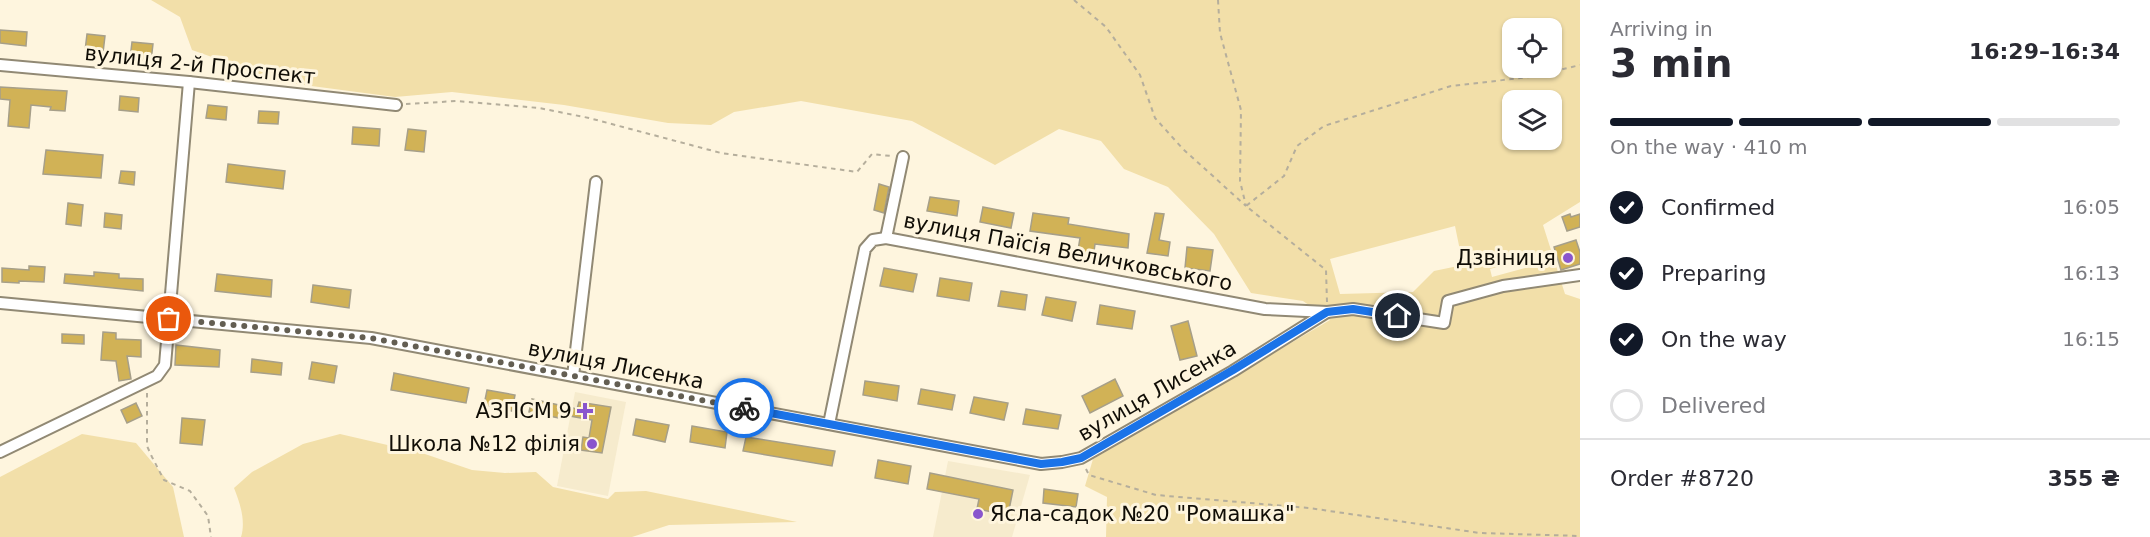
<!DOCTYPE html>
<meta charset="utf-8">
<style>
:root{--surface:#fff;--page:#f7f7f7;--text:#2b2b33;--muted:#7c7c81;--line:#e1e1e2;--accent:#111827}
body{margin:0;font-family:"DejaVu Sans",sans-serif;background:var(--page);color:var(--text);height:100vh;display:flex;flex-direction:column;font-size:22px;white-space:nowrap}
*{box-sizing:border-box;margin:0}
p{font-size:20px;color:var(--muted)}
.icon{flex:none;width:33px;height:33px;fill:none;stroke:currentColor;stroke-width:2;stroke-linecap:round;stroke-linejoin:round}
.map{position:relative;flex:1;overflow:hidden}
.sheet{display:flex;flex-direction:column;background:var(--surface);width:570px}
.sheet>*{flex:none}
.buttons{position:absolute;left:1502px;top:18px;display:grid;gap:12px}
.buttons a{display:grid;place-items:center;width:60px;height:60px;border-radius:12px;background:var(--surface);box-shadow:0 2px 4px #0004;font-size:30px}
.pin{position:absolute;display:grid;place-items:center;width:51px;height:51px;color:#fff;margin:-26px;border:3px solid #fff;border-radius:50%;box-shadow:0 2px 6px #0007}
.courier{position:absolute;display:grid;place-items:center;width:60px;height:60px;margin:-30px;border:4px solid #1a73e8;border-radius:50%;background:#fff;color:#222;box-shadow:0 2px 8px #0007}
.head em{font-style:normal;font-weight:700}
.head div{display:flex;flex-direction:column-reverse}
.head{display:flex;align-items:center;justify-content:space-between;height:102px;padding:0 30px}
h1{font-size:39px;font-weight:700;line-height:45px}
.bar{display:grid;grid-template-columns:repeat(4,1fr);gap:9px 6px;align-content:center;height:72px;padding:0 30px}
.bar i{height:8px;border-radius:4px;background:var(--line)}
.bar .selected{background:var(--accent)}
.bar p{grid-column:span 4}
.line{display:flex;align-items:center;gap:15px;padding:0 30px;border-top:2px solid var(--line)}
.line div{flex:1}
ol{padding:0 30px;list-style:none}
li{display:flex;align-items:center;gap:18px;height:66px}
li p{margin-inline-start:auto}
li .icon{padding:6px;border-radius:50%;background:var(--accent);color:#fff;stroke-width:4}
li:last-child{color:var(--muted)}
li i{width:33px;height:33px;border:3px solid var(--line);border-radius:50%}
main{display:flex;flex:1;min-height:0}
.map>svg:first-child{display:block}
</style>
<main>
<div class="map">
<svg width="1580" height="537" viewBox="0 0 1580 537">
<rect width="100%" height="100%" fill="#fef5de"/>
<g fill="#f6ebcd">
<path d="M575 392 626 402 608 496 557 486Z"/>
<path d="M948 461 1030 475 1012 537H933Z"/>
</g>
<g fill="#f2dfa9" fill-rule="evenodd">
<path d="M151 0H1580V202L1543 225 1565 294 1580 299V537H1106L1107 497 1085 486 1093 459 1330 320 1303 301 1251 293 1214 234 1168 187 1124 169 1101 141 1059 129 995 165 912 121 801 101 734 112 711 125 668 123 564 105 452 92 395 97 266 80 229 63 192 50 180 17ZM1512 28H1551V68H1512ZM1512 100H1551V140H1512ZM1455 226 1463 265 1434 271 1413 292 1340 294 1330 259ZM1541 255 1543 263 1492 277 1490 269Z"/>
<path d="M82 434 136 443 173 487 184 537H0V477Z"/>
<path d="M340 434 422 453 472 470 505 473 536 472 553 487 608 499 615 492 646 491 797 522 669 525 632 537H241C246 521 240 503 234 488L252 472 303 444Z"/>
</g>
<g fill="#d1b256" stroke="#a69f89" stroke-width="1.5">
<path d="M0 30 27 32 26 46 0 43Z"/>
<path d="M87 34 105 36 103 53 85 51Z"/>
<path d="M132 42 153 44 151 61 130 59Z"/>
<path d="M0 87 67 91 65 111 50 110 51 107 31 105 29 128 8 126 10 100 0 99Z"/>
<path d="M120 96 139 98 138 112 119 110Z"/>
<path d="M208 105 227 107 226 120 206 118Z"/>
<path d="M259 111 279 112 278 124 258 123Z"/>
<path d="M353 127 380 129 379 146 352 144Z"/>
<path d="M408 129 426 131 424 152 405 150Z"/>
<path d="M46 150 103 155 101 178 43 174Z"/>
<path d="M228 164 285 171 283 189 226 182Z"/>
<path d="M121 171 135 172 134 185 119 183Z"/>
<path d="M879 184 889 187 884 213 874 210Z"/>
<path d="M930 197 959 201 957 216 927 211Z"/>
<path d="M68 203 83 205 81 226 66 224Z"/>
<path d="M983 207 1014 213 1011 228 980 222Z"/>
<path d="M105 213 122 215 121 229 104 227Z"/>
<path d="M1033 213 1069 218 1068 224 1129 234 1128 248 1095 244 1093 259 1077 256 1080 238 1030 231Z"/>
<path d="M1155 213 1164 214 1159 240 1170 242 1168 256 1147 253Z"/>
<path d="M1570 214 1571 217 1580 214V227L1567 231 1562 217Z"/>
<path d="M1576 240 1580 252V264L1561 270 1554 247Z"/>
<path d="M1187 247 1213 250 1210 271 1185 268Z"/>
<path d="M29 266 45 267 44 282 19 281V283L2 282V268L29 270Z"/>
<path d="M884 268 917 274 913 292 880 286Z"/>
<path d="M94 272 119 274V278L143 279V291L64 283 65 274 94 276Z"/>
<path d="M217 274 272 280 271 297 215 291Z"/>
<path d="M940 278 972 283 969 301 937 296Z"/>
<path d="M313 285 351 290 349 308 311 302Z"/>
<path d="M1001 291 1027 295 1025 310 998 306Z"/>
<path d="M1046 297 1076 302 1072 321 1042 315Z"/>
<path d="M1100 305 1135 311 1132 329 1097 324Z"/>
<path d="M1188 321 1197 356 1180 360 1171 326Z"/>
<path d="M103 332 116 333V339L141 340V357L127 356 131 379 119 381 116 361 101 360Z"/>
<path d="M62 334 84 335V344L62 343Z"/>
<path d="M176 345 220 350 219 367 175 365Z"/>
<path d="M252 359 282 363 281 375 251 372Z"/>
<path d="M312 362 337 366 334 383 309 379Z"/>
<path d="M394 373 469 388 466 403 391 390Z"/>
<path d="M1115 379 1123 396 1090 413 1082 396Z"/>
<path d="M865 381 899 386 897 401 863 395Z"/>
<path d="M921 389 955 395 952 410 918 404Z"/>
<path d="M487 390 515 395 512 411 484 405Z"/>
<path d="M974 397 1008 403 1004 420 970 413Z"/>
<path d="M532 399 577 409 579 402 611 407 602 453 581 450 583 437 589 438 592 420 564 415V419L529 412Z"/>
<path d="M136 403 142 416 127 423 121 410Z"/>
<path d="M1026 409 1061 415 1058 429 1023 424Z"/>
<path d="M182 418 205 420 202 445 180 443Z"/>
<path d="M636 419 669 425 665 442 633 435Z"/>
<path d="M692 426 727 432 725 448 690 442Z"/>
<path d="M746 437 835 451 832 466 743 451Z"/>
<path d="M878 460 911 466 908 484 875 478Z"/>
<path d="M930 473 1013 490 1008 515 977 509 979 499 927 489Z"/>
<path d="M1044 489 1078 494 1076 507 1043 503Z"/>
</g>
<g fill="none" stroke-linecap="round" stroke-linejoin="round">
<g stroke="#918974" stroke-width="14">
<g id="minor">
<path d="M0 65 189 82 396 105"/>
<path d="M886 238 903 157"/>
<path d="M0 303 371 338 1041 464 1062 462 1081 458 1233 371 1327 312"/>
<path d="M573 376 596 182"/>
<path d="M829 424 865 249 873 240 886 238 1265 309 1327 312 1353 309 1444 323 1448 301 1503 286 1580 275"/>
<path d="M0 452 157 376 165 365 189 82"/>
</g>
</g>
<g stroke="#b5ae9c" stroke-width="2" stroke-dasharray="4.5 4.5" stroke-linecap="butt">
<path d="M1074 0 1106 27 1140 75 1155 118 1183 149 1246 206"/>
<path d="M1218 0 1220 33 1241 110 1240 181 1246 206"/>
<path d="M406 104 457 101 539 108 589 118 721 153 857 172 872 154 891 156"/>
<path d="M1327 302 1326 270 1246 206 1284 176 1297 146 1324 126 1451 86 1530 77 1580 65"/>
<path d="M147 393V446L152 457 164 480 190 491 208 516 211 537"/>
<path d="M1086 469 1089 475 1156 495 1309 508 1480 533 1580 536"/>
</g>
<use href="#minor" stroke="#fff" stroke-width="10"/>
</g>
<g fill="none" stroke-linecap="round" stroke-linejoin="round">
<path stroke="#635e52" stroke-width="6" stroke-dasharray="0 10.8" d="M169 319 371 338 744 408"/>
<path stroke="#1a73e8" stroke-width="8" d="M744 408 1041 464 1062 462 1081 458 1233 370 1327 312 1353 309 1398 316"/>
</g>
<g fill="#8955cd" stroke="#fef5de" stroke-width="2">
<circle cx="1568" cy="258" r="6"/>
<path d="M582 402h6v6h6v6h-6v6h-6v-6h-6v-6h6z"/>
<circle cx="592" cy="444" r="6"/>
<circle cx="978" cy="514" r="6"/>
</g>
<g text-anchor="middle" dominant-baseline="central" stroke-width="6" stroke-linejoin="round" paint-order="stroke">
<g font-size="21" fill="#100d06" stroke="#fef5de">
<text transform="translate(200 65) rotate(6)">вулиця 2-й Проспект</text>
<text transform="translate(1068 252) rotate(11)">вулиця Паїсія Величковського</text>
<text transform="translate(616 365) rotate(11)">вулиця Лисенка</text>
<text transform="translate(1157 391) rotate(-30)">вулиця Лисенка</text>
</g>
<g font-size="21" fill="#100d06" stroke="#fef5de" text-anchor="end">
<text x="1556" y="258">Дзвіниця</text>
<text x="572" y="411">АЗПСМ 9</text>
<text x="580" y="444">Школа №12 філія</text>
<text x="990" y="514" text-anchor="start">Ясла-садок №20 "Ромашка"</text>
</g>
</g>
</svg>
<div class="buttons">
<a><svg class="icon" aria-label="locate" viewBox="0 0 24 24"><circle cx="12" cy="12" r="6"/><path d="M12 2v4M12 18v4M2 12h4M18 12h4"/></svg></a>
<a><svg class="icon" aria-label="layers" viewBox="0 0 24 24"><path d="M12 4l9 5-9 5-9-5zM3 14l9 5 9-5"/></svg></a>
</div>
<div class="pin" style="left:169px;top:319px;background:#ea580c"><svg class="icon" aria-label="bag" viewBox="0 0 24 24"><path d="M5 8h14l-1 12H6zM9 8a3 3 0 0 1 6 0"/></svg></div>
<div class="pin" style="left:1398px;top:316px;background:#1f2937"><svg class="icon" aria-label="home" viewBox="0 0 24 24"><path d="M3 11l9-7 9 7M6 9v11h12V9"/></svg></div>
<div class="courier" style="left:744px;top:408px"><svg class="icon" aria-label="bike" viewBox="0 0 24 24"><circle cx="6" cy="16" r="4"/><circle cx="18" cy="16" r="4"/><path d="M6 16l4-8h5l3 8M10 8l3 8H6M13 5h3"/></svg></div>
</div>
<section class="sheet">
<div class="head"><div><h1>3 min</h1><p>Arriving in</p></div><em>16:29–16:34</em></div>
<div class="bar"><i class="selected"></i><i class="selected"></i><i class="selected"></i><i></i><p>On the way · 410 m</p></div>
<ol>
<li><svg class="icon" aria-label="check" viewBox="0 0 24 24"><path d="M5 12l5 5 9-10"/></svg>Confirmed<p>16:05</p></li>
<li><svg class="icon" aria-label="check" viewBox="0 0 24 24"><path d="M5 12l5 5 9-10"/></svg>Preparing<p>16:13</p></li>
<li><svg class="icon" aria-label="check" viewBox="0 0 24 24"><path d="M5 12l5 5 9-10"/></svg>On the way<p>16:15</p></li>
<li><i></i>Delivered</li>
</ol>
<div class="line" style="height:78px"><div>Order #8720</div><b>355 ₴</b></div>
</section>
</main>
